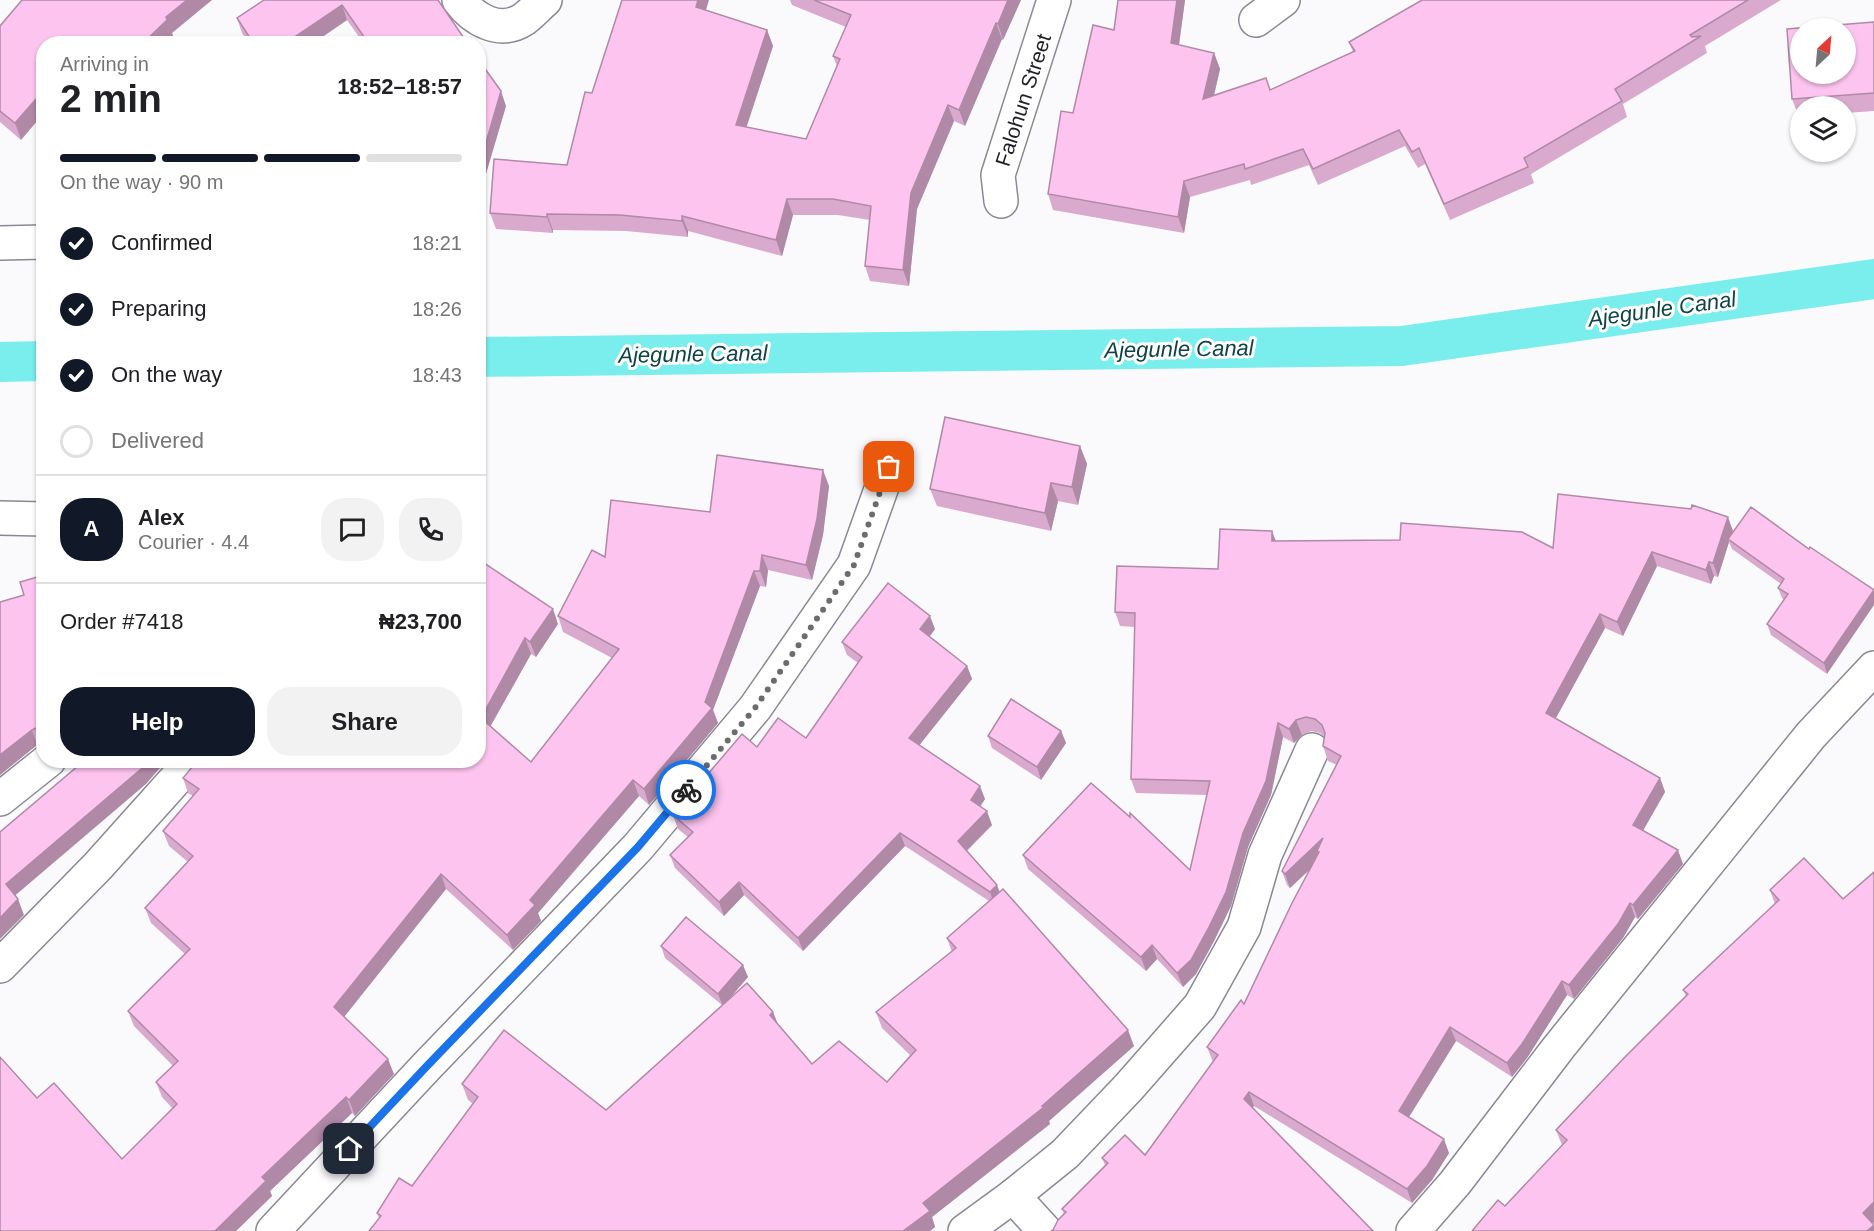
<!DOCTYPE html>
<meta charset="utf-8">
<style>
:root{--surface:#fff;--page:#f2f2f2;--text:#202124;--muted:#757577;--line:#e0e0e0;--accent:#111827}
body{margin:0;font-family:Helvetica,sans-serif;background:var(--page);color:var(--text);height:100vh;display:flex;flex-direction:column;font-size:22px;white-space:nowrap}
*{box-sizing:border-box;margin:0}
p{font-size:20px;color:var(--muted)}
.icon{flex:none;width:33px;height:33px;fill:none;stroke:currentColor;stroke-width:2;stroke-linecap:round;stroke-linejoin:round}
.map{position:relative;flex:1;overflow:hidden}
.panel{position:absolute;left:36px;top:36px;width:450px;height:732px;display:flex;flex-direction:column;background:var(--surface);border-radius:24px;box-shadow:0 2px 4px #0004}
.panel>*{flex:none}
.needle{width:39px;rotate:26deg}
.tools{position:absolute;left:1790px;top:18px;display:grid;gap:12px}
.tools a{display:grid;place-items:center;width:66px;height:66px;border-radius:50%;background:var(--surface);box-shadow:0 2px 4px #0004;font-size:30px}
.pin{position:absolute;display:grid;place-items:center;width:51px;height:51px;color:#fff;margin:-26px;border-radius:12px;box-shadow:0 3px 9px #0006}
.courier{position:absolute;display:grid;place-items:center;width:60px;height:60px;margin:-30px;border:4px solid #1a73e8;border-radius:50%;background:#fff;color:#222;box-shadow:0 2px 8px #0007}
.head em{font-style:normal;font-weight:700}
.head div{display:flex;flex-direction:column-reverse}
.head{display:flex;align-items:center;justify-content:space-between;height:102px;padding:0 24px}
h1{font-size:39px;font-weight:700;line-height:45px}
.bar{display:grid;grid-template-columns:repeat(4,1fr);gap:9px 6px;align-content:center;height:72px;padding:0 24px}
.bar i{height:8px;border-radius:4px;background:var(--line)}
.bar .on{background:var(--accent)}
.bar p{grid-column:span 4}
.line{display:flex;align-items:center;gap:15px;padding:0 24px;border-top:2px solid var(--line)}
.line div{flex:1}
.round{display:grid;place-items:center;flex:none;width:63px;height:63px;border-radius:24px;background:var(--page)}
ol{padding:0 24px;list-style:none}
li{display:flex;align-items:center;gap:18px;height:66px}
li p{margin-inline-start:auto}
li .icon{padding:6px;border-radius:50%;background:var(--accent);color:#fff;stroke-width:4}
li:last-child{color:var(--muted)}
li i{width:33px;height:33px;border:3px solid var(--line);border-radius:50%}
.action{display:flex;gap:12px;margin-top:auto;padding:12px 24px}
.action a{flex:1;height:69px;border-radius:24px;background:var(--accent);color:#fff;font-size:24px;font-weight:700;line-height:69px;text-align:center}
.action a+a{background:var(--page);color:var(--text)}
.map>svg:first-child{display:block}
</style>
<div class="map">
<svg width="1874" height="1231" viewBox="0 0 1874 1231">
<rect width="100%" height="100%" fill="#fafafd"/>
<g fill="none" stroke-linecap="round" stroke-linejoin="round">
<g stroke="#7aeded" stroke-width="40">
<path d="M478 357 1402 346 1874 279"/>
<path d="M0 362 44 361"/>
</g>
<g stroke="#8a8896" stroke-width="36">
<g id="street">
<path d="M459 0C474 20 500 35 524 19 531 14 538 6 545 0"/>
<path d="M1256 20 1283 0"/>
<path d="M1001 201 998 175 1054 0"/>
<path d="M0 243 44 242"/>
<path d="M0 518 44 519"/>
<path d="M0 799 49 760"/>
<path d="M0 966 98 866 193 760"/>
<path d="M1013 1196 1045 1231"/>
<path d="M273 1231 426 1067 638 847 755 708 854 565 889 467"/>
<path d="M965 1231 1013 1196 1065 1154 1128 1088 1200 1006 1244 927 1265 855 1312 750"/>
<path d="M1413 1231 1455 1183 1559 1047 1811 735 1874 668"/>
</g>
</g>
<use href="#street" stroke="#fff" stroke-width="33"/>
</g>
<g fill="#d9a9ce">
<path d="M264 0H438L468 44H364L347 20 312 44H249L242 33 237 18Z"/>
<path d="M790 0H1021L1003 40 1002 39 965 126 954 121 917 209 909 286 870 281 865 266 870 220 838 215H793L782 256 688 231V237L626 231 553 230V233L496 229 490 213 567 165 592 93 706 10 767 30 773 46 746 127 806 139 837 66 833 56 846 27 792 5Z"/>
<path d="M1118 0H1185L1179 45 1214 53 1220 69 1214 96 1271 90 1353 52 1349 42 1422 0H1781L1705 46 1707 53 1623 104 1627 117 1531 174 1534 183 1450 220 1425 164 1418 168 1405 146 1318 185 1309 165 1251 185 1250 180 1190 197 1184 233 1053 210 1048 194 1073 113 1114 30Z"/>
<path d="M1874 22V111L1845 113V106H1800V116L1799 117 1792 99Z"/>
<path d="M0 26 172 33 173 36 44 44 21 140 0 122Z"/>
<path d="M478 59 506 106 485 177 478 171Z"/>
<path d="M1080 446 1087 464 1078 505 1058 501 1051 531 937 506 930 489Z"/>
<path d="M829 486 823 535 812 580 768 570 766 587 760 586 713 710 718 723 649 805 639 796 538 913 541 921 513 950 446 889 344 1017 394 1074 355 1116 352 1113 270 1191 272 1196 236 1231H0L37 1098 122 1159 173 1109 162 1097 156 1082 173 1066 134 1026 128 1011 185 954 151 923 145 908 188 862 169 846 163 831 193 796 188 793 183 778 478 760V559L558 624 536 657 531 654 490 727 531 762 612 658 563 632 558 616 605 557 710 512Z"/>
<path d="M1272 531 1276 541 1553 548 1733 531 1809 549 1827 674 1771 635 1767 624 1784 600 1782 598 1778 588 1781 584 1732 549 1729 542 1718 577 1714 576 1711 584 1657 566 1623 636 1605 628 1556 718 1660 778 1665 792 1643 831 1683 864 1638 919 1635 917 1623 938 1574 999 1567 995 1527 1058 1512 1077 1456 1041 1409 1117 1449 1153 1432 1180 1412 1203 1254 1106 1053 1230 1064 1214 1062 1209 1105 1165 1102 1158 1145 1155 1213 1062 1207 1047 1244 1004 1310 869 1290 888 1287 885 1282 871 1337 765 1328 761 1323 746 1325 737 1320 733 1311 731 1302 735 1294 743 1283 737 1271 795 1248 847 1231 906 1214 941 1196 974 1183 987 1157 959 1146 971 1028 869 1023 855 1190 870 1207 795 1136 793 1131 779 1135 627 1120 626 1115 612 1218 569Z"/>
<path d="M44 575V743L37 745 0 775 24 595Z"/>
<path d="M935 629 929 637 967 666 972 679 919 745 985 799 980 806 992 825 967 851 1000 892 1134 1046 1049 1121 1050 1124 932 1217 935 1227 930 1231H369L379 1218 377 1213 412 1186 473 1104 468 1100 462 1084 606 1110 722 1005 665 958 661 946 748 977 729 999 773 1012 778 1024 812 1064 887 1082 910 1055 882 1028 876 1012 952 952 947 938 989 901 905 846 803 951 744 895 724 916 675 868 670 855 688 837 678 829 673 815 757 747 806 738 858 663 847 655 842 642Z"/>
<path d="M1061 731 1066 743 1041 780 992 748 988 736Z"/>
<path d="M1874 872V1222L1872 1224 1505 1206 1562 1145 1556 1130 1686 996 1683 990 1775 904 1770 890 1843 899Z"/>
</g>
<g fill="#b089a7">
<path d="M187 0H212L172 33 173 36 165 44H142L166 17Z"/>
<path d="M698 0H709L702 23 696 7Z"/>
<path d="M1008 0H1021L1003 40 998 24Z"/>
<path d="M1177 0H1185L1177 59 1171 43Z"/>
<path d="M342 5 347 20 312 44H284Z"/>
<path d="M996 23 1002 39 965 126 959 110Z"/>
<path d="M767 30 773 46 742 141 736 125Z"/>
<path d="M1214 53 1220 69 1209 116 1203 99Z"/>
<path d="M44 90V113L21 140 15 123Z"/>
<path d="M501 91 506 106 485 177 480 163Z"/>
<path d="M948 105 954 121 917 209 909 286 903 270 911 193Z"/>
<path d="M1184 181 1190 197 1184 233 1178 217Z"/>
<path d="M787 199 793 215 782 256 776 240Z"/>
<path d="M547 214 553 230V233L547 217Z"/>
<path d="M682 216 688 231V237L682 221Z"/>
<path d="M1080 446 1087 464 1078 505 1072 487Z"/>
<path d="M823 470 829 486 823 535 812 580 806 565Z"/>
<path d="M1051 483 1058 501 1051 531 1045 513Z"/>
<path d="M1728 517 1733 531 1728 539 1729 542 1718 577 1713 563Z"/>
<path d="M1272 531 1277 545 1272 541Z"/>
<path d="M1652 552 1657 566 1623 636 1617 622Z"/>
<path d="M762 555 768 570 766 587 760 571Z"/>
<path d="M1709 562 1714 576 1711 584 1706 570Z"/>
<path d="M754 571 760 586 713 710 718 723 649 805 644 789 705 702Z"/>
<path d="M1874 590V605L1827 674 1824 663Z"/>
<path d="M553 609 558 624 536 657 530 642Z"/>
<path d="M1600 614 1605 628 1551 727 1546 713Z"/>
<path d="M930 616 935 629 925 643 920 629Z"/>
<path d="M525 638 531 654 486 734 481 718Z"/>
<path d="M967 666 972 679 914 752 909 738Z"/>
<path d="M1296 720 1302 735 1294 743 1289 729Z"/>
<path d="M1278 723 1283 737 1271 795 1248 847 1231 906 1214 941 1196 974 1183 987 1177 973 1243 833Z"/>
<path d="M32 730 37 745 0 775V755Z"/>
<path d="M1061 731 1066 743 1041 780 1037 767Z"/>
<path d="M148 760H167L146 784 11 899 6 884Z"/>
<path d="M1660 778 1665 792 1638 839 1633 825Z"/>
<path d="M633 780 639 796 538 913 541 921 513 950 507 935 530 900Z"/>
<path d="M980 786 985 799 976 813 971 800Z"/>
<path d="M987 811 992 825 963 854 958 841Z"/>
<path d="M900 833 905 846 803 951 798 938Z"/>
<path d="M1323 838 1319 852 1317 851 1320 860 1290 888 1285 874Z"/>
<path d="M1678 850 1683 864 1638 919 1633 905Z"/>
<path d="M441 874 446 889 340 1022 334 1007Z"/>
<path d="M739 882 744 895 724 916 719 902Z"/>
<path d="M997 885 1002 898 995 906 990 892Z"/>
<path d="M18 899 24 915 0 939V918Z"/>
<path d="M1630 903 1635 917 1623 938 1574 999 1569 985Z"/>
<path d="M1152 945 1157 959 1146 971 1141 957Z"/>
<path d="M743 965 748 977 723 1006 718 994Z"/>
<path d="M1562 981 1567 995 1527 1058 1512 1077 1507 1063Z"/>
<path d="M773 1012 779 1028 770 1015Z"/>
<path d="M1450 1027 1456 1041 1404 1125 1399 1111Z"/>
<path d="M1128 1030 1134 1046 1049 1121 1050 1124 932 1217 935 1227 930 1231H903L923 1203 1042 1106Z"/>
<path d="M388 1059 394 1074 355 1116 349 1100Z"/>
<path d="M1249 1092 1254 1106 1249 1113 1244 1099Z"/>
<path d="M346 1097 352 1113 270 1191 272 1196 236 1231H215L262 1177Z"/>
<path d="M1444 1139 1449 1153 1432 1180 1412 1203 1407 1189Z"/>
<path d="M1874 1202V1222L1868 1228 1863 1213Z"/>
<path d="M1874 1225V1231H1867Z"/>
</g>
<g fill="#fcc4ef" stroke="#b089a7" stroke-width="1.5" fill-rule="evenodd">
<path d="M22 0H187L166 17 167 20 142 44H85L84 43 83 44H44V90L15 123 0 111V26Z"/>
<path d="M264 0H438L468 44H369L342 5 284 44H254L237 18Z"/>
<path d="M622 0H698L696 7 767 30 736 125 806 139 840 59 833 56 851 15 814 0H1008L998 24 996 23 959 110 948 105 911 193 903 270 865 266 871 206 833 199H787L776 240 682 216V221L620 215 547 214V217L490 213 494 159 567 165 585 92 592 93Z"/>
<path d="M1118 0H1177L1171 43 1214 53 1203 99 1266 78 1270 90 1355 51 1349 42 1422 0H1748L1690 35 1692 37 1701 36 1615 89 1622 101 1524 158 1528 167 1444 204 1419 148 1412 152 1399 130 1313 169 1303 149 1245 169 1244 164 1184 181 1178 217 1048 194 1061 111 1073 113 1093 25 1114 30Z"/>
<path d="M1874 22V93L1792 99 1787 29ZM1800 28H1845V74H1800Z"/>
<path d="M478 59 501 91 480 163 478 161Z"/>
<path d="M945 417 1080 446 1072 487 1051 483 1045 513 930 489Z"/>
<path d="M717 455 823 470 817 519 806 565 762 555 760 571H754L705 702 712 708 644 789 633 780 530 900 535 905 507 935 441 874 334 1007 388 1059 349 1100 346 1097 262 1177 266 1181 215 1231H0V1057L37 1098 54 1083 122 1159 177 1104 156 1082 178 1061 128 1011 190 949 145 908 193 856 163 831 199 789 183 778 198 760H478V559L553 609 530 642 525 638 481 718 531 762 619 649 558 616 592 550 605 557 611 500 710 512Z"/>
<path d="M1558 494 1691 509 1692 505 1728 517 1713 563 1709 562 1706 570 1652 552 1617 622 1600 614 1546 713 1660 778 1633 825 1678 850 1633 905 1630 903 1618 924 1569 985 1562 981 1522 1044 1507 1063 1450 1027 1399 1111 1444 1139 1427 1166 1407 1189 1249 1092 1244 1099 1373 1231H1051L1053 1230 1058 1220 1066 1212 1062 1209 1108 1163 1102 1158 1125 1135 1145 1155 1218 1055 1207 1047 1241 1000 1244 1004 1292 903 1319 852 1317 851 1323 838 1285 874 1282 871 1341 756 1323 746 1325 733 1322 725 1315 719 1306 717 1296 720 1289 729 1278 723 1266 781 1243 833 1226 892 1209 927 1191 960 1177 973 1152 945 1141 957 1023 855 1091 783 1130 817V813L1190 870 1210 781 1131 779 1135 613 1115 612 1117 566 1218 569 1220 529 1272 531V541L1400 540 1401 523 1522 532 1553 548Z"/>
<path d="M1751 507 1809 549 1810 547 1874 590 1824 663 1767 624 1788 594 1778 588 1784 579 1728 539Z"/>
<path d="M44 575V727L40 726 32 730 0 755V602L24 595 20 582Z"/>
<path d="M888 583 930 616 920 629 967 666 909 738 980 786 971 800 987 811 958 841 997 885 990 892 900 833 798 938 739 882 719 902 670 855 693 832 673 815 742 734 757 747 778 718 806 738 862 657 842 642Z"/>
<path d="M1011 699 1061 731 1037 767 988 736Z"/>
<path d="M85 760H148L141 769 6 884 18 899 0 918V832Z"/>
<path d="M1804 858 1843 899 1874 872V1202L1863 1213 1874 1225 1867 1231H1472L1498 1200 1505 1206 1567 1140 1556 1130 1623 1059 1688 994 1683 990 1779 900 1770 890Z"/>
<path d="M1003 889 1128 1030 1042 1106 1044 1107 923 1203 930 1211 903 1231H369L381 1216 377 1213 399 1178 412 1186 478 1097 462 1084 504 1030 606 1110 747 983 773 1012 770 1015 812 1064 839 1041 887 1082 916 1050 876 1012 956 948 947 938Z"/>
<path d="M686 917 743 965 718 994 661 946Z"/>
</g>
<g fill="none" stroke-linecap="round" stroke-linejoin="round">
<path stroke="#6c6c70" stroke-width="6" stroke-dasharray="0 10.8" d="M686 790 755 708 854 565 889 467"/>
<path stroke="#1a73e8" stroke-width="8" d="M349 1149 426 1067 638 847 686 790"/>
</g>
<g text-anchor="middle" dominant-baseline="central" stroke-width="6" stroke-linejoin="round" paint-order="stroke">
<g font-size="21" fill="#201f24" stroke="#fff">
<text transform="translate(1023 100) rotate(-72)">Falohun Street</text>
</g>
<g font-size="22" font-style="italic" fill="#0e4445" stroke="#fff">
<text transform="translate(1662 309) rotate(-8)">Ajegunle Canal</text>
<text transform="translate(1179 349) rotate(-1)">Ajegunle Canal</text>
<text transform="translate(693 354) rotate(-1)">Ajegunle Canal</text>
</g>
</g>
</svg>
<div class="tools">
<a><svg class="needle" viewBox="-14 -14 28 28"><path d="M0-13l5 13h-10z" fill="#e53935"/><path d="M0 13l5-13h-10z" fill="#757577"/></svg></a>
<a><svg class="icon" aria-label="layers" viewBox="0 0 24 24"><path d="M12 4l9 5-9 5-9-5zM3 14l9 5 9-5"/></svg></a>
</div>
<div class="pin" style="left:889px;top:467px;background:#ea580c"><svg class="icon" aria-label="bag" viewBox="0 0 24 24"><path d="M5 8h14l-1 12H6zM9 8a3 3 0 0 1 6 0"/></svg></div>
<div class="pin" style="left:349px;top:1149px;background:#1f2937"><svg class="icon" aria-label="home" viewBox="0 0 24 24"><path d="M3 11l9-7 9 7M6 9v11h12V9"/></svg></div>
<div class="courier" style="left:686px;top:790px"><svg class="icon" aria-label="bike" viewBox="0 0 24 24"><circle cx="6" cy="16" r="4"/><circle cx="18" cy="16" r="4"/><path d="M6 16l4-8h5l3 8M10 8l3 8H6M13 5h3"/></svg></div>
<section class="panel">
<div class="head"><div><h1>2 min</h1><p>Arriving in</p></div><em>18:52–18:57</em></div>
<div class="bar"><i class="on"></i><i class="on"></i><i class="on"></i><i></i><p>On the way · 90 m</p></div>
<ol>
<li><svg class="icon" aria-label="check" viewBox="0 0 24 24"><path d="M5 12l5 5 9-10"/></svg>Confirmed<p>18:21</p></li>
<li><svg class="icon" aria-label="check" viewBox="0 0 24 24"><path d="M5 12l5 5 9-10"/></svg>Preparing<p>18:26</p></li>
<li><svg class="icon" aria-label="check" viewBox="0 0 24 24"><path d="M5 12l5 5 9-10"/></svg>On the way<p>18:43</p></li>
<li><i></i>Delivered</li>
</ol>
<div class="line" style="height:108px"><b class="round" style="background:var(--accent);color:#fff">A</b><div><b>Alex</b><p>Courier · 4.4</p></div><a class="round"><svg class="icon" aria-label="chat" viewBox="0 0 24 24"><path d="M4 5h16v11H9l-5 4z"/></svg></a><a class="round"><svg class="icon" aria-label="phone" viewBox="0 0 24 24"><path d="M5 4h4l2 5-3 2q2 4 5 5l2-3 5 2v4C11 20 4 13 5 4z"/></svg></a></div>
<div class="line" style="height:78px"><div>Order #7418</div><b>₦23,700</b></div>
<div class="action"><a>Help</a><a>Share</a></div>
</section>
</div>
